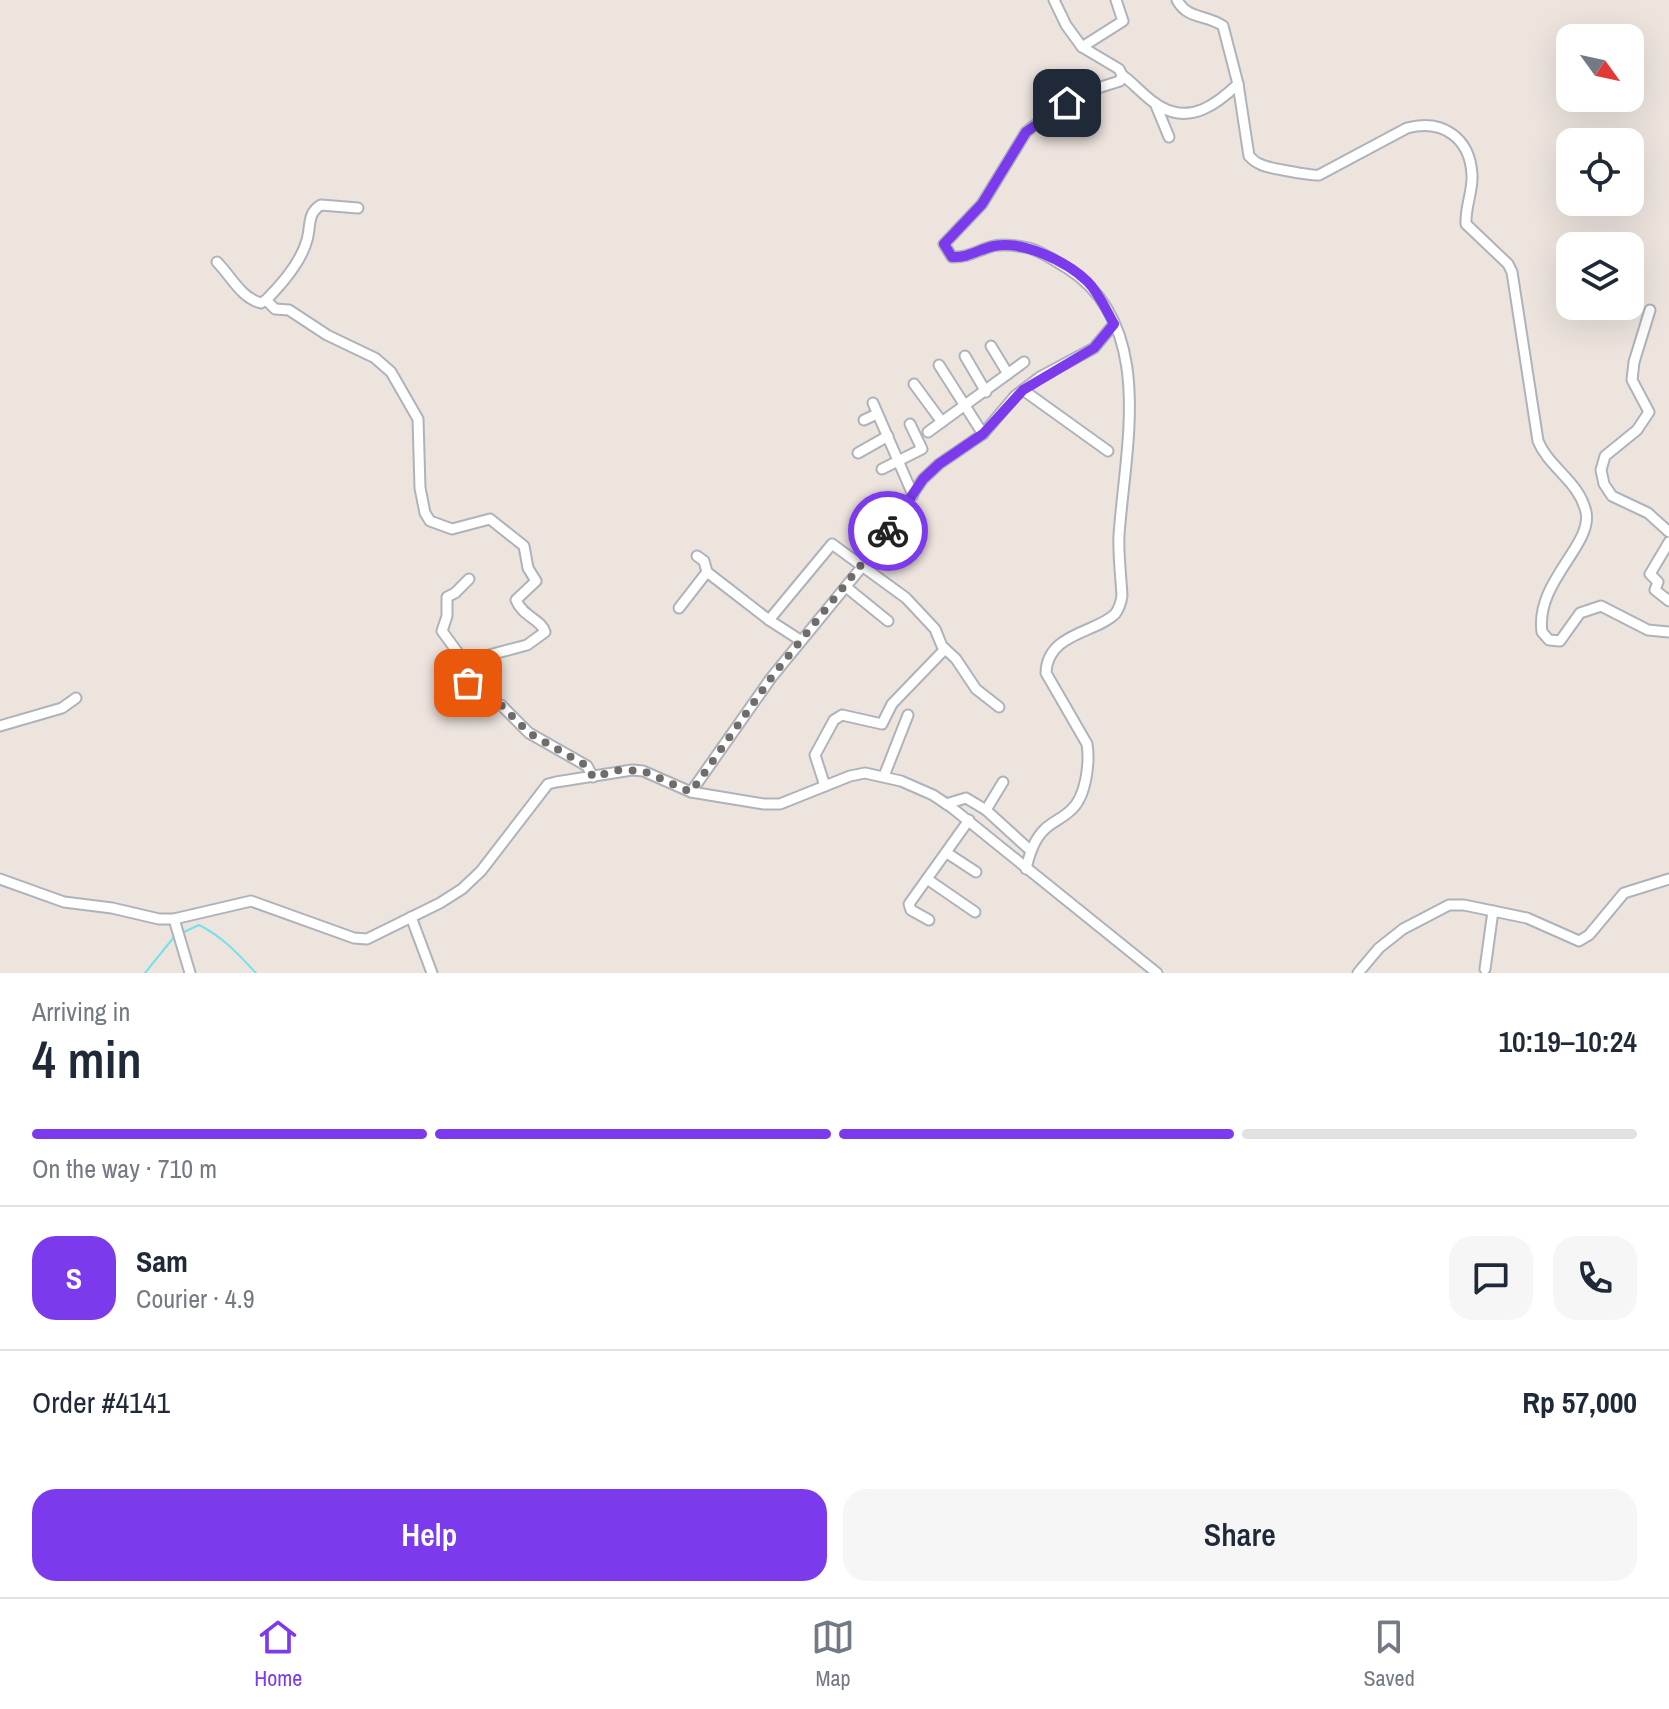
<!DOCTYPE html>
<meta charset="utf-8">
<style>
:root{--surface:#fff;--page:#f6f6f7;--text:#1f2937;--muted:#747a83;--line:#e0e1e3;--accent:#7c3aed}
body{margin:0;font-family:"Archivo Narrow",sans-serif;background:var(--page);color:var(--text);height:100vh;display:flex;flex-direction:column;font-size:30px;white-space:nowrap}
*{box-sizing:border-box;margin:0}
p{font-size:26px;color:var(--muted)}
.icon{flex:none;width:44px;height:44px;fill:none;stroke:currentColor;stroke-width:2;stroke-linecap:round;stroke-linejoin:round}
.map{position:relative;height:973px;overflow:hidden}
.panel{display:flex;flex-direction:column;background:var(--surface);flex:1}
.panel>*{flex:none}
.needle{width:52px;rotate:123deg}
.buttons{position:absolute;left:1556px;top:24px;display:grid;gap:16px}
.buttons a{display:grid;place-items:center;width:88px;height:88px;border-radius:16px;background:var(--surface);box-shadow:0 8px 32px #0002;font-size:40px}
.pin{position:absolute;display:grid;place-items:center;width:68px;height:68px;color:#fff;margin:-34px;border-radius:16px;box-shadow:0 4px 12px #0006}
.courier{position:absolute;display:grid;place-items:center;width:80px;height:80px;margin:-40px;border:6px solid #7c3aed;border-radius:50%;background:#fff;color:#222;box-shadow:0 2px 10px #0007}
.overview em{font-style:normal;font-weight:600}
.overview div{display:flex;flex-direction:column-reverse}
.overview{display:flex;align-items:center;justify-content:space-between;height:136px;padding:0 32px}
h1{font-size:52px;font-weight:600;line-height:60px}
.bar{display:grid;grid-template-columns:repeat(4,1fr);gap:12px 8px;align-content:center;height:96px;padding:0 32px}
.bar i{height:10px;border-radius:6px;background:var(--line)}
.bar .selected{background:var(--accent)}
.bar p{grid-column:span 4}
.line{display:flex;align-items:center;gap:20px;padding:0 32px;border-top:2px solid var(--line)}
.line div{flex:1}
.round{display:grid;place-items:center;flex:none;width:84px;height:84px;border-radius:24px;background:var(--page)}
.cta{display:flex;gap:16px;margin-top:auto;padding:16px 32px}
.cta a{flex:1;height:92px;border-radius:24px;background:var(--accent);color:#fff;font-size:32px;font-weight:600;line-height:92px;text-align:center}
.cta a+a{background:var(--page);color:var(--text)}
.dock{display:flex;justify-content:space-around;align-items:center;height:112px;border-top:2px solid var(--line);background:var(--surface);font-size:22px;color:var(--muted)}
.dock a{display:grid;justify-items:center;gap:4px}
.dock .selected{color:var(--accent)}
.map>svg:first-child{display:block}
</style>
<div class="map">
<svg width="1669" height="973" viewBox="0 0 1669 973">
<rect width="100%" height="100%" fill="#ede4de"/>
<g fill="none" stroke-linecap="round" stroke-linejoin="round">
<g stroke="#75e1eb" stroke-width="2">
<path d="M184 932 199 925C223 937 238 954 256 973"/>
<path d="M145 973 174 937"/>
</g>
<g stroke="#aeb3bb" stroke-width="13">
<g id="minor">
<path d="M1177 0C1188 20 1206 14 1223 26L1238 84"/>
<path d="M1082 47 1123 21 1116 0"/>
<path d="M1122 75C1136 85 1146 99 1161 107 1191 124 1217 104 1238 84L1249 156C1252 159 1256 163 1260 164 1266 168 1314 176 1319 175L1407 128C1442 119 1470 137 1472 175 1473 191 1465 207 1466 224L1508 264 1512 272 1538 441C1549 468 1579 481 1586 512 1593 545 1535 582 1542 632L1549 640 1560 641 1580 613 1601 606 1648 630 1669 632"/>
<path d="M1155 103 1169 137"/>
<path d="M358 208 321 205C307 213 311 226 307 240 301 262 282 284 266 300L275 309 289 310 327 335 375 358 391 372 418 419 420 488 425 513 430 521 452 529 490 519 524 546 528 568 536 581 516 600C523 617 541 619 545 632L527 645 489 655 465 666"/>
<path d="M217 262C231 276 241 298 261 303L266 300"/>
<path d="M1650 310 1634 362 1632 380 1649 412 1637 430 1605 456 1601 470 1604 484 1612 496 1648 513 1669 532"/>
<path d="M991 346 1008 374"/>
<path d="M965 356 986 392"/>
<path d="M939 365 983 434"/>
<path d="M914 384 942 422"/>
<path d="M1023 390 1108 451"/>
<path d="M873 403 913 495"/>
<path d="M864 420 877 414"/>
<path d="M928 432 1024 362"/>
<path d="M858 453 888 436"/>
<path d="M882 469 922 449 910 424"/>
<path d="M1669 542 1650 574 1658 582 1655 590 1669 601"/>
<path d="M697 556 704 561 707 572 769 620 800 640"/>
<path d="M469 579 455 593 447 597V616L442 631 461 657 469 689 474 695 501 705 529 733 587 766 593 777"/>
<path d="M846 587 888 621"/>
<path d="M679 608 707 572"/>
<path d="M769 620 832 544 906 598 935 629 942 646 956 659 976 689 999 707"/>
<path d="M0 726 62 708 76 698"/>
<path d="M884 776 908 715"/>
<path d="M1003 782 986 810 1031 851"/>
<path d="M825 786 815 755 834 720 842 715 882 724 892 704 945 649"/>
<path d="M691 792 771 678 861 568 923 479 939 464 983 434 1015 396 1040 377 1094 348 1114 324"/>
<path d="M946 804 966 798 986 810"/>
<path d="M947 853 976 872"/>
<path d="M1026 869C1029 855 1034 839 1045 829 1052 822 1063 818 1071 810 1086 797 1090 763 1087 744L1046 673C1047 633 1096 633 1115 614 1119 609 1121 602 1122 596 1121 576 1118 555 1119 535 1125 447 1157 325 1067 268 1055 261 1043 252 1029 248 1019 246 1003 244 993 246 978 250 968 258 952 257L944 244 982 204 1026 132 1050 113 1085 92 1120 81 1122 75 1119 69 1082 47 1066 25 1054 0"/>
<path d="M0 879 64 902 112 908 159 919H174L251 901 354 938 367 939 440 903 462 889 481 871 548 784 556 782 632 770 643 771 691 792 764 804H780L850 776 865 773 901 781 933 795 951 807 1157 973"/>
<path d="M927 879 975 912"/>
<path d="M411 917 432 973"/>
<path d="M174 919 190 973"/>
<path d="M929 920 911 910 909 904 969 820"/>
<path d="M1485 969 1493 911"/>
<path d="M1358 973 1379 948 1403 929 1449 905H1464L1527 918 1579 941 1589 935 1624 893 1669 879"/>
</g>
</g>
<use href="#minor" stroke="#fff" stroke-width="9"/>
</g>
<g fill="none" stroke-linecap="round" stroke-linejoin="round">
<path stroke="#6f6c6a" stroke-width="8" stroke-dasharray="0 14.4" d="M468 683 474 695 501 705 529 733 587 766 593 777 619 770 643 771 691 792 771 678 888 531"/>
<path stroke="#7c3aed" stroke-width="10" d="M888 531 923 479 939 464 983 434 1023 390 1094 348 1114 324C1106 310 1099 293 1087 281 1067 262 1023 240 994 246 979 249 969 258 952 257L944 244 982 204 1026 132 1067 103"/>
</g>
</svg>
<div class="buttons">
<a><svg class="needle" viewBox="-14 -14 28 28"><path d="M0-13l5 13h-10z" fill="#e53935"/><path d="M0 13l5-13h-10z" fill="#747a83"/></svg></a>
<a><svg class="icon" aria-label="locate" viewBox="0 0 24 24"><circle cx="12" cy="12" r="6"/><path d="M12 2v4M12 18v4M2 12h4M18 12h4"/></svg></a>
<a><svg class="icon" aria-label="layers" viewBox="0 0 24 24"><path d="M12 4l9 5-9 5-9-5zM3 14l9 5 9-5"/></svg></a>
</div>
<div class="pin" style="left:468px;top:683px;background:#ea580c"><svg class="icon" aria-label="bag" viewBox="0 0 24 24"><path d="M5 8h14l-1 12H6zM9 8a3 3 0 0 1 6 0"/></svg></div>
<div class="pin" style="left:1067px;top:103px;background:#1f2937"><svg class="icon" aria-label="home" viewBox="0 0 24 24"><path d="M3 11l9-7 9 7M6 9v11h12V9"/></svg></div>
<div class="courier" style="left:888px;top:531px"><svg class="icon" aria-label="bike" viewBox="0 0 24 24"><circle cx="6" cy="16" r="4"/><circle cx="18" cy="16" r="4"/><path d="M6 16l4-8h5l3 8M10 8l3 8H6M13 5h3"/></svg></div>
</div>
<section class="panel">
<div class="overview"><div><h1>4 min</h1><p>Arriving in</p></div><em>10:19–10:24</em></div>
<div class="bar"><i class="selected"></i><i class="selected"></i><i class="selected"></i><i></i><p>On the way · 710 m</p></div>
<div class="line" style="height:144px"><b class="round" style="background:var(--accent);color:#fff">S</b><div><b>Sam</b><p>Courier · 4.9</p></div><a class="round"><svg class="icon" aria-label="chat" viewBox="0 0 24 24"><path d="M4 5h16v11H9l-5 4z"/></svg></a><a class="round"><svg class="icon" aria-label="phone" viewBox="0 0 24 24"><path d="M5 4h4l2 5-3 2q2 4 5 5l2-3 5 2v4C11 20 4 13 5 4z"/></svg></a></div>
<div class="line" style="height:104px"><div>Order #4141</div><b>Rp 57,000</b></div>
<div class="cta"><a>Help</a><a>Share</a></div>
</section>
<nav class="dock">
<a class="selected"><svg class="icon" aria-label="home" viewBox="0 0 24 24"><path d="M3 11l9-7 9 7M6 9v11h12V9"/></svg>Home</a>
<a><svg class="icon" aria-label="map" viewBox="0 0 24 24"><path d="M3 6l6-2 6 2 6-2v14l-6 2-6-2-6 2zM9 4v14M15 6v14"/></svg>Map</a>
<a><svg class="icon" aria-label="saved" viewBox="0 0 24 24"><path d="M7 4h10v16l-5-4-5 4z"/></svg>Saved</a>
</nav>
